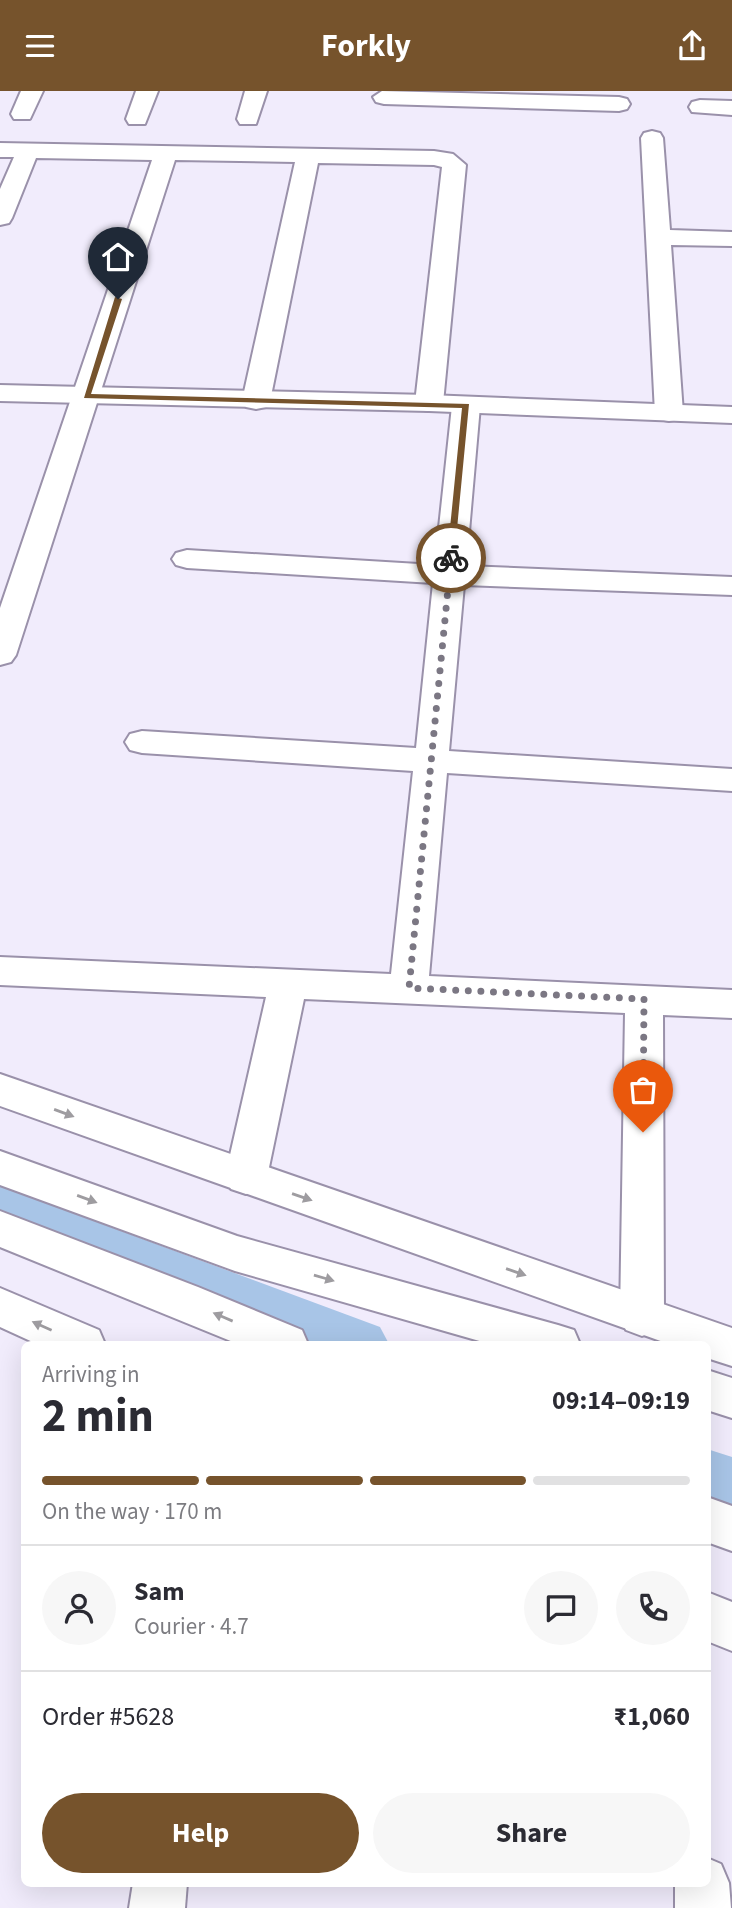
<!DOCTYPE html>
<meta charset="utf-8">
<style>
:root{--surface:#fff;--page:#f7f7f7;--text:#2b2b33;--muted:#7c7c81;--line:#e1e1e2;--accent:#76532c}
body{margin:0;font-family:"Source Sans 3",sans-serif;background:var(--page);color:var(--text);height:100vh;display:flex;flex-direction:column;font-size:26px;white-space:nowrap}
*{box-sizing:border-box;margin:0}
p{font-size:23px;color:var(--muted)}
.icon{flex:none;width:38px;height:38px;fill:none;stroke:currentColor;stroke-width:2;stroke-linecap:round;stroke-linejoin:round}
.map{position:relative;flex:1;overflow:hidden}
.side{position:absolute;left:21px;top:1250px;width:690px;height:546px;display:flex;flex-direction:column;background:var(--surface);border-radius:10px;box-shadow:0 7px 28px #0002}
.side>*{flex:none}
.pin{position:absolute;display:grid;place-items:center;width:60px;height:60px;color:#fff;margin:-72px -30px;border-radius:50% 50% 50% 0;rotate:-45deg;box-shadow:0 0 7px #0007}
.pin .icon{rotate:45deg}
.courier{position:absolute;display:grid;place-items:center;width:70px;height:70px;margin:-35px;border:5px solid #76532c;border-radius:50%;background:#fff;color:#222;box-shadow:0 2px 9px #0007}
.summary em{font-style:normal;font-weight:700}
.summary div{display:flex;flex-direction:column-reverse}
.summary{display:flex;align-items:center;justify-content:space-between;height:119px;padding:0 21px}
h1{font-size:46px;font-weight:700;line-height:52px}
.bar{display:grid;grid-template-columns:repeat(4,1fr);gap:10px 7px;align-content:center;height:84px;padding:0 21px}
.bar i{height:9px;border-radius:5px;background:var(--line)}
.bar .on{background:var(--accent)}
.bar p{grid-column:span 4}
.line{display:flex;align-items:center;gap:18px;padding:0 21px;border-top:2px solid var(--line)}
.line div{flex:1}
.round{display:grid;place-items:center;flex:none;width:74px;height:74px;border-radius:37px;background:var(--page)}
.button{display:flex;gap:14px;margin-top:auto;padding:14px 21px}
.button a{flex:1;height:80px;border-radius:42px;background:var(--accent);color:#fff;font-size:28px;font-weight:700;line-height:80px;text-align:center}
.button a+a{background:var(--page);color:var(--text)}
header{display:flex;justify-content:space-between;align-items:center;height:91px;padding:0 21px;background:var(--accent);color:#fff;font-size:32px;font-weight:700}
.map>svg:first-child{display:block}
</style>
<header><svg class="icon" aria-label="menu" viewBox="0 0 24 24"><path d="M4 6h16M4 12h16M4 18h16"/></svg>Forkly<svg class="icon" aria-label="share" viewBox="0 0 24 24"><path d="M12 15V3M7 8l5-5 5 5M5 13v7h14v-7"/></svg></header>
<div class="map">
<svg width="732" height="1817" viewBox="0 0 732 1817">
<rect width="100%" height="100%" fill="#f1ecfc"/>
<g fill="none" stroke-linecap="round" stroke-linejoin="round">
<g fill="#a8c5e7" fill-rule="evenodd">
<path d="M0 1095 380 1236 389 1253H298L0 1138Z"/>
<path d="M707 1358 732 1366V1420L707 1410Z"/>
</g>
<g stroke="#9a91aa" stroke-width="4">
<g id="street">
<path d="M21 0H43L30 28H14L11 23Z"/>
<path d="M136 0H158L145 33H129L126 28Z"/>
<path d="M245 0H267L256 33H240L237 28Z"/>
<path d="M382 0 619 6 627 8 630 13 627 18 619 20 384 13 376 11 373 6Z"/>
<path d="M700 9 732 10V24L692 21 689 16 692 11Z"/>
<path d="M652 40 660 42 663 47 670 139 732 141V155L671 154 683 322 679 328 669 330 659 328 655 322 641 47 644 42Z"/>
<path d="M0 52 434 60 453 63 466 74 443 312 439 318 429 320 419 318 415 312 442 76 434 74 318 72 270 310 266 316 256 318 246 316 242 310 295 71 175 69 16 564 11 571 0 574V517L152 69 36 67 12 127 9 132 0 134V98L14 66H0Z"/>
<path d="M466 307 476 309 480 315 466 475 732 486V504L464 494 449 660 732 678V700L447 682 429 885 732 899V927L663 924 664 1226 658 1239 642 1245 626 1239 620 1226 625 922 304 908 267 1086 261 1098 246 1103 231 1098 225 1086 266 906 0 894V866L391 883 413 680 142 662 130 659 125 651 130 643 142 640 416 657 433 492 187 477 176 474 172 468 176 462 187 459 435 474 452 315 456 309Z"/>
<path d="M707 1767 721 1773 729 1792 731 1817H675V1792H707Z"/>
<path d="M133 1792H187L185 1817H129Z"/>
</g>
</g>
<g stroke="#9a91aa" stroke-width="4">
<g id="secondary">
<path d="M0 294 429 304 732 316V332L429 320 0 310Z"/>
<path d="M0 983 732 1237V1275L707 1267V1253H669L0 1015Z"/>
<path d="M0 1060 237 1145 558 1234 574 1239 580 1253H490L235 1180 0 1094Z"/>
<path d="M0 1120 198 1196 302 1239 308 1253H238L0 1156Z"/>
<path d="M0 1197 99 1239 105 1253H37L0 1236Z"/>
<path d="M707 1279 732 1287V1327L707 1319Z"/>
<path d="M707 1406 732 1415V1460L707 1451Z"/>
<path d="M707 1501 732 1511V1560L707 1550Z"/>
</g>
</g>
<use href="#street" fill="#fff" fill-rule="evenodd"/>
<use href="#secondary" fill="#fff" fill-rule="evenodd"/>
</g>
<defs><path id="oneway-solid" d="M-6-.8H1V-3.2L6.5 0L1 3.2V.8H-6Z" transform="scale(1.75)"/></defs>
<g fill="#9e9ca0">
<use href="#oneway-solid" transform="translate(64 1022) rotate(20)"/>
<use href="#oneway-solid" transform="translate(302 1106) rotate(19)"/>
<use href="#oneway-solid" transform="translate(87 1108) rotate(20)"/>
<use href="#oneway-solid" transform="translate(516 1181) rotate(19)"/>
<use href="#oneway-solid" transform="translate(324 1187) rotate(16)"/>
<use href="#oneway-solid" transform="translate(223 1226) rotate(-157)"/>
<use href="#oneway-solid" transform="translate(42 1235) rotate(-156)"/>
</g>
<path fill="#76532c" d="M115 206 122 208 91 303 469 313 454 469 447 467 462 317 84 307Z"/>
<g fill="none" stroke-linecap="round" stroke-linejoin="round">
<path stroke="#7b7783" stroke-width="7" stroke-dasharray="0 12.6" d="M451 467 409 897 644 908 643 1041"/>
</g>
</svg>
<div class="pin" style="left:643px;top:1041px;background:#ea580c"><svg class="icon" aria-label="bag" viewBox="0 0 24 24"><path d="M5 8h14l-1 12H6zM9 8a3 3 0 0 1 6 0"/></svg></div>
<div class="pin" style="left:118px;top:208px;background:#1f2937"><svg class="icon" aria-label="home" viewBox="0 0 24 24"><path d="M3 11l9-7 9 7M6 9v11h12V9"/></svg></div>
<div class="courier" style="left:451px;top:467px"><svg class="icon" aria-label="bike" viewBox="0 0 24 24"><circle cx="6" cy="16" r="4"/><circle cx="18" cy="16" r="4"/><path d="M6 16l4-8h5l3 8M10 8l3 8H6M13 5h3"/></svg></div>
<section class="side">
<div class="summary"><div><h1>2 min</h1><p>Arriving in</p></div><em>09:14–09:19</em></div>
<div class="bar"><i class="on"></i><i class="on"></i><i class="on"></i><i></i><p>On the way · 170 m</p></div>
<div class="line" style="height:126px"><a class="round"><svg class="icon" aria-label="person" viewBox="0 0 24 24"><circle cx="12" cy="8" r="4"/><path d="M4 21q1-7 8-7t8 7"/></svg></a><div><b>Sam</b><p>Courier · 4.7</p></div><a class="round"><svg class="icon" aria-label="chat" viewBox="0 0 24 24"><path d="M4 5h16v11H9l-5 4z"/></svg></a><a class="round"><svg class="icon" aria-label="phone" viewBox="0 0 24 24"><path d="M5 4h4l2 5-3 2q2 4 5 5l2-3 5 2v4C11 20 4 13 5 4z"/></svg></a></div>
<div class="line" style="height:91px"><div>Order #5628</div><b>₹1,060</b></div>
<div class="button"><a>Help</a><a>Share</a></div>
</section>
</div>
